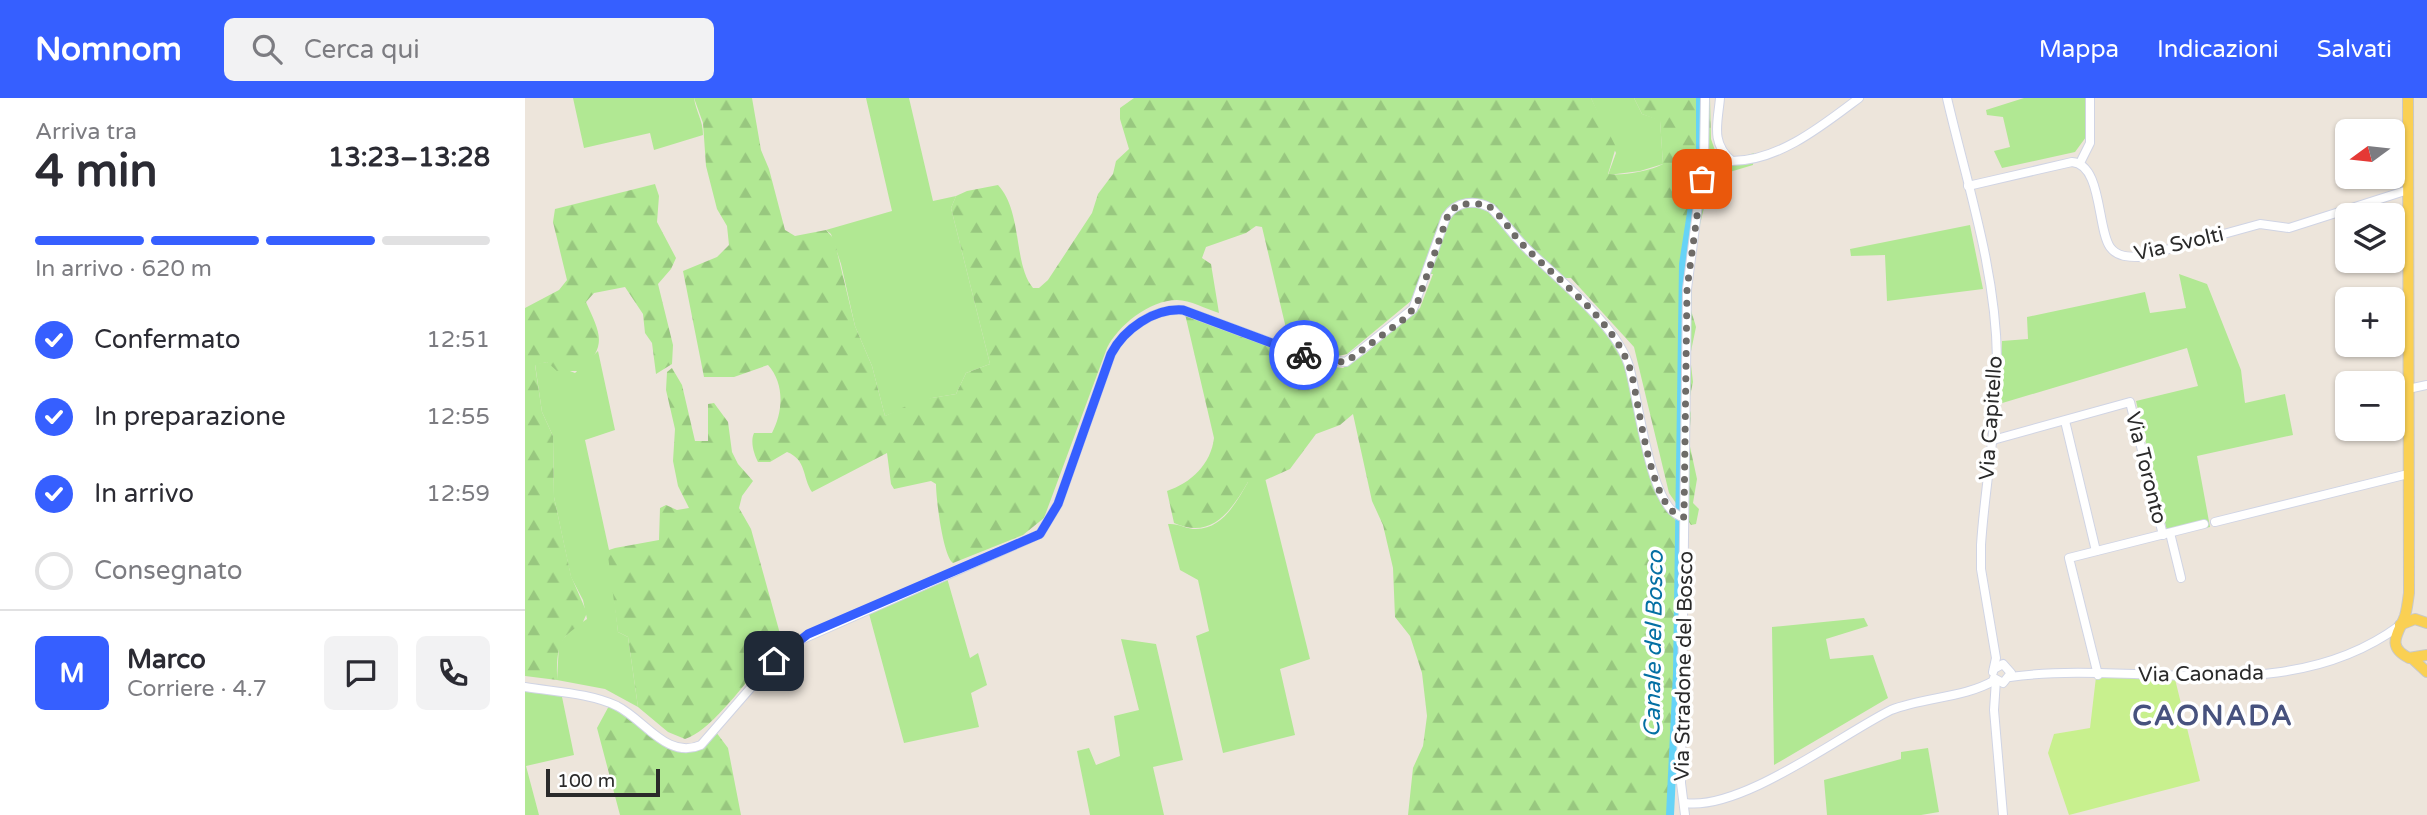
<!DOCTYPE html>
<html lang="it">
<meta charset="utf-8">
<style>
:root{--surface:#fff;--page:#f2f2f3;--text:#2b2b33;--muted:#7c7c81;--line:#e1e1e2;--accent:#365fff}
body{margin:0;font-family:"Varela Round",sans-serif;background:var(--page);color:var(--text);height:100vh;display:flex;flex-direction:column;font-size:26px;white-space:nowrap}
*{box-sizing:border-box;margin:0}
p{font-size:23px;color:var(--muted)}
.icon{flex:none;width:38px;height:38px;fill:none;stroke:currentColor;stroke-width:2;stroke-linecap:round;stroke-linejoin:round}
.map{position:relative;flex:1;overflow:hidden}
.panel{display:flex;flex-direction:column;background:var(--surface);width:525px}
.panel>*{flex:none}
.needle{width:46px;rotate:255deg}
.fabs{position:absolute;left:1810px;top:21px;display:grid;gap:14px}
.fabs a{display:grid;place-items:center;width:70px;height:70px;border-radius:10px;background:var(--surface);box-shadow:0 2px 5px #0004;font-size:35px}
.scale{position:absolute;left:21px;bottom:18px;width:114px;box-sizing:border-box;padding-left:7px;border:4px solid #2a2a2a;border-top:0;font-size:19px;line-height:24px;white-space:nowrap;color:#2a2a2a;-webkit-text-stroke:5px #fff;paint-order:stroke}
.pin{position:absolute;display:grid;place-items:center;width:60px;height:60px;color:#fff;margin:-30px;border-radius:14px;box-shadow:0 4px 10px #0006}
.courier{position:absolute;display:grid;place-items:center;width:70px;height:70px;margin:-35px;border:5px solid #365fff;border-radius:50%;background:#fff;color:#222;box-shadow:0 2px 9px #0007}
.summary em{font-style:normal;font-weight:700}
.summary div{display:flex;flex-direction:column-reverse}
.summary{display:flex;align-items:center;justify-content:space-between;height:119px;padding:0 35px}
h1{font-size:46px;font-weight:700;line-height:52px}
.bar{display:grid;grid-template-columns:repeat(4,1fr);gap:10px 7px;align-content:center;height:84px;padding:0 35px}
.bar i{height:9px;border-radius:5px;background:var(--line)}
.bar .on{background:var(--accent)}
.bar p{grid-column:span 4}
.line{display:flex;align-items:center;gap:18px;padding:0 35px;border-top:2px solid var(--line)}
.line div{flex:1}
.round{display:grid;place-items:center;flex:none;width:74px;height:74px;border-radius:10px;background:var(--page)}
ol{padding:0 35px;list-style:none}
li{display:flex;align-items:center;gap:21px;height:77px}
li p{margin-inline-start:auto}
li .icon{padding:7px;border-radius:50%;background:var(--accent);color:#fff;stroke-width:4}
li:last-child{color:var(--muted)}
li i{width:38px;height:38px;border:4px solid var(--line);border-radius:50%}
header{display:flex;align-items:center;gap:42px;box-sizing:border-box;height:98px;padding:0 35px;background:var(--accent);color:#fff}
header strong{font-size:33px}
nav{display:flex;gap:38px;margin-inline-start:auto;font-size:24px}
.search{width:490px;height:63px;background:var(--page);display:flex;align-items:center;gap:18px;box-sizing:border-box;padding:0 24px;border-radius:10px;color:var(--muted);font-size:26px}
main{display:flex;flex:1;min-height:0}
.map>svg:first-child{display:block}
</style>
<header>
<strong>Nomnom</strong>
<div class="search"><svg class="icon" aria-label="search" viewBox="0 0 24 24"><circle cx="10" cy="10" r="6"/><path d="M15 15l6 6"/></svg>Cerca qui</div>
<nav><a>Mappa</a><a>Indicazioni</a><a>Salvati</a></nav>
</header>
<main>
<section class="panel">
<div class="summary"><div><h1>4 min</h1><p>Arriva tra</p></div><em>13:23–13:28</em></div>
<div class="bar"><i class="on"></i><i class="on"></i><i class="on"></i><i></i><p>In arrivo · 620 m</p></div>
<ol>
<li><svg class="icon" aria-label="check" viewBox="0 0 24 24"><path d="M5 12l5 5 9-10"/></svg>Confermato<p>12:51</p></li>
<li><svg class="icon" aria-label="check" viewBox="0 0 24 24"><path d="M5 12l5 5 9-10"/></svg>In preparazione<p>12:55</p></li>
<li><svg class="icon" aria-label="check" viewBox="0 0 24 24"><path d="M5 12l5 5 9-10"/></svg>In arrivo<p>12:59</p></li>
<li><i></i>Consegnato</li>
</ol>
<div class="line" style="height:126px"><b class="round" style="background:var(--accent);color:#fff">M</b><div><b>Marco</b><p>Corriere · 4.7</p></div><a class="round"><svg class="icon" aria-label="chat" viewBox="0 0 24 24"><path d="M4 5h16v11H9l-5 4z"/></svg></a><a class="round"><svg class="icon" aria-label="phone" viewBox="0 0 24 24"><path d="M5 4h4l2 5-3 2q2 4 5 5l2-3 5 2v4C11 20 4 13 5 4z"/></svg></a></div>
</section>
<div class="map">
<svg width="1902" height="717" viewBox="0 0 1902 717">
<defs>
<pattern id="forest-firs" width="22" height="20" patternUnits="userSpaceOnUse" patternTransform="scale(1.75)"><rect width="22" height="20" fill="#b1e893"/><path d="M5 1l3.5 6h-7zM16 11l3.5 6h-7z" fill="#98c77f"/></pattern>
</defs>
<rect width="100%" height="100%" fill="#ede5db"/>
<g fill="#b1e893">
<path d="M48 0H169C171 14 178 22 178 37L129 52 125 35 59 50Z"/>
<path d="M341 0H384L408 103 431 98 426 110 465 266 441 275 431 296 407 300 360 318 347 268 330 228 316 166 306 136 301 132 367 113Z"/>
<path d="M1066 0H1109L1117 16 1135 22 1138 66 1115 73 1083 77 1091 55Z"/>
<path d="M1499 0H1560L1561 39 1550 54 1477 70 1469 53 1485 49 1478 19 1462 17 1461 12Z"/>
<path d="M1445 127 1458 191 1362 203 1360 157 1326 158 1325 151Z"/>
<path d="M1654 176 1682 186 1716 272 1720 305 1760 296 1768 337 1672 358 1685 429 1643 437 1611 303 1673 288 1662 250 1474 306 1477 243 1503 241 1502 219 1620 194 1625 215 1661 210Z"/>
<path d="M73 253 90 332 60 342 84 452 93 534 103 539 113 609 80 591 32 582 34 546 46 532 62 521 58 502 46 479 29 399 28 338 17 314 10 266 22 264 50 275Z"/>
<path d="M740 380 785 561 755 571 770 637 698 655 671 538 684 533 673 482 655 472 643 426C653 425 661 431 671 431 698 431 712 403 723 384Z"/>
<path d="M422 480 445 560 453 555 462 587 446 595 454 629 379 645 343 512Z"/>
<path d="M1339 520 1343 528 1301 541 1305 561 1348 557 1363 600 1249 667 1247 529Z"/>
<path d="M596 541 631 546 658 662 628 669 639 717H565L552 653 564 650 571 667 595 658 589 618 614 612Z"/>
<path d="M0 590 36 594 49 657 1 668 14 717H0Z"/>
<path d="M1403 650 1414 714 1396 717H1302L1299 682 1376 661V654Z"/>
</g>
<g fill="url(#forest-firs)">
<path d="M169 0H227L236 52 244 71 260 132 270 138 301 132 309 141 330 228 347 268 360 318 394 302 431 296 441 275 465 266 426 110 431 98 442 93 473 87C498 114 488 166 508 190H514L523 182 567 115 573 96 588 76 591 63 604 51 595 21V10L609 0H1066L1091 49 1083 76C1097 78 1125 73 1138 66L1135 23 1117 16 1109 0H1185L1186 41 1192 58 1204 63 1229 55 1228 67 1198 76 1186 75 1182 80 1183 93 1168 156 1166 212 1171 229 1165 258 1168 284 1163 308 1166 315 1164 344 1172 381 1168 405 1174 411 1171 426 1166 427 1144 395 1109 249 1046 180H1031L1099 255 1130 390 1154 428 1150 624 1142 717H883L888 670 898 648 902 618 897 575 885 538 870 519 868 470 858 427 847 403 828 316 815 327 791 336 765 371 736 384H723C706 413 687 442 649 425L642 393C666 385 686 366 689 340L660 216 800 268 818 270 840 256 895 210 908 176H897L886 203 822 256 810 259 764 243 737 129 731 128 721 135 681 149 677 160 686 166 694 215C681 211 665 202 652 202 624 202 593 228 582 250L519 420 498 437 428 465C418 458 411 401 411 386L406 383 369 391 366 386 362 355 287 394C277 379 282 362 262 354L245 364H233C229 356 225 344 229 335H247C258 314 260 286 243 267L209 279H179L158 173 192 159 204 147 202 128 192 111 181 68 178 25Z"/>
<path d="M130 86 134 98 132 124 151 160 146 171 133 186 148 247 147 266 131 276 127 245 120 235 118 216 100 189 69 195 61 204C74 234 84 247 56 273H32L22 264 10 267 17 314 28 338 29 399 46 478 62 515 57 526C31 540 32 555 32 582L0 578V210L34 192 42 182 28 124 30 111Z"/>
<path d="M147 270 157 287 170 343H183V306L189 305 203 324 207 354 213 366 228 383 217 398 214 410 226 431 257 543C232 567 190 632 160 641L143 634 113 609 103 539 93 534 83 458 84 452 90 450 134 442 135 410 141 407 152 412 164 410 153 388 148 363 150 331 141 292 142 274Z"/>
<path d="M85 606 160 653 191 634 203 650 216 717H95L72 630Z"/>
</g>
<path fill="#c8f08e" d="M1571 579 1650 581 1675 683 1544 717 1523 655 1529 636 1565 630Z"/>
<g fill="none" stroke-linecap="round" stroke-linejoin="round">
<path stroke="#66d3f7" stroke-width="8" d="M1145 717 1152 575 1158 166 1175 57V0"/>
<g stroke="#d0d4e4" stroke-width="10">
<g id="minor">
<path d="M1195 0C1193 24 1185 45 1207 63 1254 63 1298 27 1334 0"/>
<path d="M1422 0C1442 86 1471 172 1472 261 1473 324 1460 385 1456 447V471L1471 560 1468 574"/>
<path d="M1555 65 1565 45V0"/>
<path d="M1443 88 1547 64C1577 66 1572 130 1585 149 1592 159 1604 159 1615 159L1735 126 1764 130 1883 92"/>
<path d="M1883 291 1902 287"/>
<path d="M1540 323 1571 453"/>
<path d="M1468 342 1605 304 1638 437"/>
<path d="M1690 424 1883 376"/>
<path d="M1645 435 1656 480"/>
<path d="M1469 571 1478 566 1486 575 1478 585 1469 580"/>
<path d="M1573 577 1544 460 1679 426"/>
<path d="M1485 579C1614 561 1760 612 1874 528"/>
<path d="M1471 582 1469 612 1478 717"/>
<path d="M0 589C30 594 64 595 92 608 120 622 142 662 176 647L249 563 271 544 515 436 533 406 586 256C599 231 629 210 658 212L788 260 821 264 888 211 921 119C931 103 950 101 966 110 978 122 988 137 1001 150 1031 179 1089 225 1103 265 1113 293 1124 416 1159 419"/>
<path d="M1160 705C1216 713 1314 638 1366 612 1399 599 1440 600 1470 582"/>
<path d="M1160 717 1156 685 1162 191 1179 60 1180 0"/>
</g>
</g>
<g stroke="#c8c8c8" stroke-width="12">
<g id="major">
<path d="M1883 0 1884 495C1883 503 1882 511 1880 518 1874 535 1860 548 1884 560L1902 557"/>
<path d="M1875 527 1890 521 1902 525"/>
<path d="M1888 561 1902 574"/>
</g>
</g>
<use href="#minor" stroke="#fff" stroke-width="8"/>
<use href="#major" stroke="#fad053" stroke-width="10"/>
</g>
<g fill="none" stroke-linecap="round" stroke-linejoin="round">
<path stroke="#6e6b68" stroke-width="7" stroke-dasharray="0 12.6" d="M779 257 800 263 821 264 883 218 893 203 924 114 935 106H960C977 115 986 136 1000 149 1035 184 1092 225 1106 274 1114 302 1125 416 1159 419L1162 191 1177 81"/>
<path stroke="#365fff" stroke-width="9" d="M249 563 283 536 515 436 533 406 586 256C599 231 629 210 658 212L779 257"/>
</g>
<g text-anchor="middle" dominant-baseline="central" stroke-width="7" stroke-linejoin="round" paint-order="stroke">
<g font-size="21" fill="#2a2a2a" stroke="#fff">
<text transform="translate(1654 146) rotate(-13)">Via Svolti</text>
<text transform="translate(1466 320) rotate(-86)">Via Capitello</text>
<text transform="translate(1621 370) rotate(76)">Via Toronto</text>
<text transform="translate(1159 568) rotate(-89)">Via Stradone del Bosco</text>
<text transform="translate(1676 576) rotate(-1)">Via Caonada</text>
</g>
<g font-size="23" font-style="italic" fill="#0470a4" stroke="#fff">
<text transform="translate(1129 546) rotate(-89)">Canale del Bosco</text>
</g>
<g font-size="28" font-weight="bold" letter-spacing="2" fill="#47527e" stroke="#fff">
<text x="1688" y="618">CAONADA</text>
</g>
</g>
</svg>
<div class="fabs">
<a><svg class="needle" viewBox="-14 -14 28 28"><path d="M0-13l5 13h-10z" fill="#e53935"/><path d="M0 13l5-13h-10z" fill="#7c7c81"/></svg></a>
<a><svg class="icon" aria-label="layers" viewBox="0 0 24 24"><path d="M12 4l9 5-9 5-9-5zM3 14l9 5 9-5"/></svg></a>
<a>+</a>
<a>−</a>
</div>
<div class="scale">100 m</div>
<div class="pin" style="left:1177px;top:81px;background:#ea580c"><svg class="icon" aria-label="bag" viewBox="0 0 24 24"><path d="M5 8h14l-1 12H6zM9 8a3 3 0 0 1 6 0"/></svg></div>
<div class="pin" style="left:249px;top:563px;background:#1f2937"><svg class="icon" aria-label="home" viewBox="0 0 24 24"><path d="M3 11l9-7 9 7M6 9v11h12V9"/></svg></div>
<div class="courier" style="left:779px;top:257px"><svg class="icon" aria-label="bike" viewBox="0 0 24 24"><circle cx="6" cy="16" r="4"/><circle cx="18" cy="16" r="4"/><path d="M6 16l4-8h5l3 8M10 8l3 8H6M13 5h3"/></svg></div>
</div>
</main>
